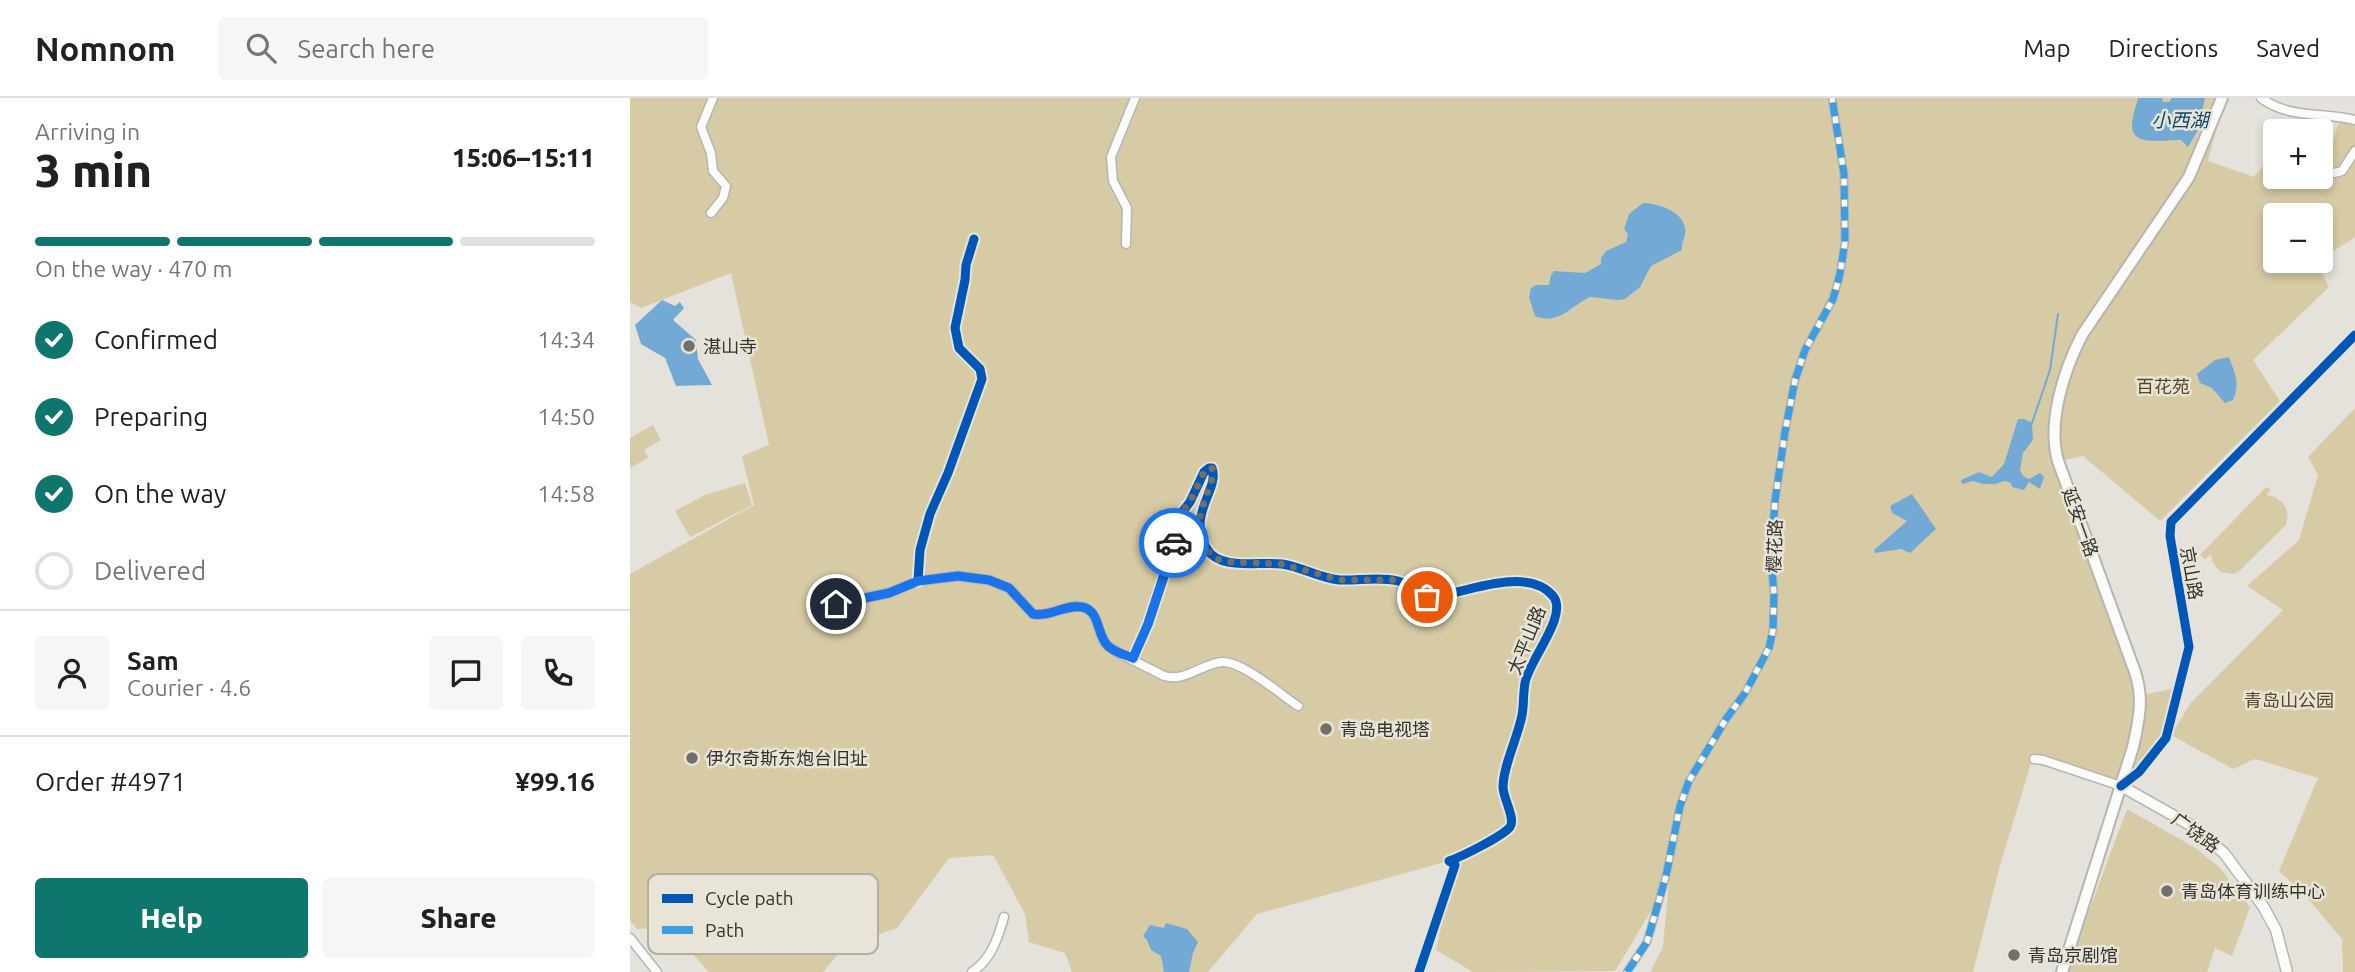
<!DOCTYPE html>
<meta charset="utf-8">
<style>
:root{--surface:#fff;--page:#f6f6f6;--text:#202124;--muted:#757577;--line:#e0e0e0;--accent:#0f766e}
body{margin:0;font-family:Ubuntu,"Noto Sans SC",sans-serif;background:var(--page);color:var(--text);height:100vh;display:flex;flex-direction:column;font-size:26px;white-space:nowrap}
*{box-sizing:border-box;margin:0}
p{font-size:23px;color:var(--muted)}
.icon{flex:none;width:38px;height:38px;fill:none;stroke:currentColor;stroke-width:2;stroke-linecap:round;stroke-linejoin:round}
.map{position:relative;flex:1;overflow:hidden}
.sheet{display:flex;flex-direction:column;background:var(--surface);width:630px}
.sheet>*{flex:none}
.buttons{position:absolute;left:1633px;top:21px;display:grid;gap:14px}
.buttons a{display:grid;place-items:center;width:70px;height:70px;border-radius:7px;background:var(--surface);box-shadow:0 4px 10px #0003;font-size:35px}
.pin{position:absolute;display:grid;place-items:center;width:60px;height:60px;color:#fff;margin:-30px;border:4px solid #fff;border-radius:50%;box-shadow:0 2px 7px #0007}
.courier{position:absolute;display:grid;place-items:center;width:70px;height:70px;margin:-35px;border:5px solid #1a73e8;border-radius:50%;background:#fff;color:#222;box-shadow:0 2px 9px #0007}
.summary em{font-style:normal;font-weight:800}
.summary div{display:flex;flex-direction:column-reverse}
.summary{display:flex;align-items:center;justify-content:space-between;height:119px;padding:0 35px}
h1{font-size:46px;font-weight:800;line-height:52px}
.bar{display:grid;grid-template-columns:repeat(4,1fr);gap:10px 7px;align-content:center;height:84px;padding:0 35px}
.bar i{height:9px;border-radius:5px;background:var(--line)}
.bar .selected{background:var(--accent)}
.bar p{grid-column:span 4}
.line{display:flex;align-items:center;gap:18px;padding:0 35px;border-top:2px solid var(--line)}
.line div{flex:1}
.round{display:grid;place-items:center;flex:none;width:74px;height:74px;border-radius:7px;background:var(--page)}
ol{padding:0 35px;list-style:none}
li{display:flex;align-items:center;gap:21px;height:77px}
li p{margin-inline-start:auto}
li .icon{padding:7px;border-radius:50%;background:var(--accent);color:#fff;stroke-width:4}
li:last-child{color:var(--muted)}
li i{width:38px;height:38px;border:4px solid var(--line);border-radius:50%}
.action{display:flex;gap:14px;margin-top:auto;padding:14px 35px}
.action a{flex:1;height:80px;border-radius:7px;background:var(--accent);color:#fff;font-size:28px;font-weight:800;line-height:80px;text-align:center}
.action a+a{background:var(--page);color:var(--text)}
header{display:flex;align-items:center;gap:42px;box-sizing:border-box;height:98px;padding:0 35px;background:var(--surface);border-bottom:2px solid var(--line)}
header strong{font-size:33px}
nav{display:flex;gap:38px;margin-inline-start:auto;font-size:24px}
.search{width:490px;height:63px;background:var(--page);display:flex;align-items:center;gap:18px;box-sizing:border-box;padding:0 24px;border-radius:7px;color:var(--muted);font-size:26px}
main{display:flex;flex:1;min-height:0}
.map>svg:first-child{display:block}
</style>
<header>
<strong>Nomnom</strong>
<div class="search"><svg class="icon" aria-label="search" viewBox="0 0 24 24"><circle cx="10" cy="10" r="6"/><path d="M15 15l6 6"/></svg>Search here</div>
<nav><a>Map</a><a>Directions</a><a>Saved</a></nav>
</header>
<main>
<section class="sheet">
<div class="summary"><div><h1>3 min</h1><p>Arriving in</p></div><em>15:06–15:11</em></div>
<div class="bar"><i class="selected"></i><i class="selected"></i><i class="selected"></i><i></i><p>On the way · 470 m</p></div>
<ol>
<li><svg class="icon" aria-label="check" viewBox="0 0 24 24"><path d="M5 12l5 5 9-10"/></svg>Confirmed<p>14:34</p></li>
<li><svg class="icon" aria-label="check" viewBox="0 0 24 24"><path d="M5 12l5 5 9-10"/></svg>Preparing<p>14:50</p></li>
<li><svg class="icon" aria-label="check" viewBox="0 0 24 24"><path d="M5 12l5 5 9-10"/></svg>On the way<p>14:58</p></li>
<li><i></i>Delivered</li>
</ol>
<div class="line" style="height:126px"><a class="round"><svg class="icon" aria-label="person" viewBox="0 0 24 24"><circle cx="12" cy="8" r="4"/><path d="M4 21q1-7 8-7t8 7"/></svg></a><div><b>Sam</b><p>Courier · 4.6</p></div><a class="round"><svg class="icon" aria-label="chat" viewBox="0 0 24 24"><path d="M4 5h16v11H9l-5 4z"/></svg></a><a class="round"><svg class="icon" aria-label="phone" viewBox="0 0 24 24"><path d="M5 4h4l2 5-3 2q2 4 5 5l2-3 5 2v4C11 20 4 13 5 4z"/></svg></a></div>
<div class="line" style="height:91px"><div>Order #4971</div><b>¥99.16</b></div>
<div class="action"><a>Help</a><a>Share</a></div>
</section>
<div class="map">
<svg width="1725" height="874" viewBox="0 0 1725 874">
<rect width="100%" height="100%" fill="#e4e2db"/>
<g fill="#d6cba5">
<path d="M0 0H1595L1578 63 1624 79 1637 63 1645 64V79H1690L1691 73H1693L1709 24 1725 27V139L1691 161 1690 117H1645V163H1687L1686 164 1699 189 1623 262 1650 303 1530 423 1453 358 1430 363 1511 597 1542 591 1531 639 1505 672 1489 683 1401 665 1369 771 1343 874H1020L1033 849 1039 783 985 873 843 874 806 852 826 761 627 816 578 874H442L435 855 399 844 395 816 363 757 319 760 267 830 215 848 193 874H79L38 829 7 831 0 822V476L124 407 112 358 139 347 101 175 11 210 0 204Z"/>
<path d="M1725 310V874H1713L1712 841 1673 795 1649 773 1688 680 1625 661 1603 671 1541 637 1560 606 1653 512 1617 488 1669 442 1688 377 1678 359Z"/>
<path d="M23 327 31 342 14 352 18 360 0 370V340Z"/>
<path d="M115 385 122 407 60 439 45 413 75 397Z"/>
<path d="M1636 389 1641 392 1636 397C1653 399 1661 412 1656 427L1608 474 1602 476 1591 474 1583 465 1581 456 1575 461 1570 457Z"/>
<path d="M1497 711 1564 749 1590 770 1620 809 1602 858 1585 850 1577 874H1436Z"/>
</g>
<g fill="#73aad5">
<path d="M1508 0H1532L1533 4H1539L1542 0H1575L1568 32 1558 49 1551 42C1538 41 1502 50 1502 28 1502 19 1506 8 1508 0Z"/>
<path d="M1013 105C1028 106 1052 112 1055 130 1057 138 1051 144 1052 152L1021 168 1010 189 995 201 988 202 960 199C941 208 928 228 905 218L899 199 901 190 906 187H919L921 177 924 173 955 175 971 166V160L976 153 996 144 998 136 994 131 999 116Z"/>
<path d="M32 202 45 208 50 204 54 210 43 222 66 242 68 261 82 287 46 288 35 260 11 246 5 227Z"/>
<path d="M1599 259C1604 274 1611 284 1603 302L1595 305 1582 290 1570 285 1567 276 1585 262Z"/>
<path d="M1388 321H1394L1402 325 1403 342 1393 355 1390 372 1393 378 1399 381 1410 375 1414 379 1410 391 1399 384 1394 392 1382 389 1381 385 1375 383 1365 386H1353L1343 383 1332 386 1331 382 1349 374 1362 379 1374 366Z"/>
<path d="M1282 396 1306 431 1280 455 1271 451 1245 455 1244 452 1277 423 1262 415 1260 408Z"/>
<path d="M536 825 557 831 568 844 563 855 559 874H534L531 858 521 852 517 842 513 838 520 827 534 830Z"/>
</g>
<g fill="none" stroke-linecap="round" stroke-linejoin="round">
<path stroke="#73aad5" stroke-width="2" d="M1402 325 1420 272 1428 216"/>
<g stroke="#b6b5b0" stroke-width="9">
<path id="pedestrian" d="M997 874 1017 844 1036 778 1050 708 1059 683 1096 621 1115 595 1139 550 1143 532 1144 496 1141 459 1145 403 1155 334 1165 282 1175 252 1203 201 1210 176 1215 144 1214 76 1202 0"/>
</g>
<g stroke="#b6b5b0" stroke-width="11">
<g id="minor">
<path d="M1631 0C1659 21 1693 14 1725 22"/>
<path d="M1704 75 1712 73 1725 53"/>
<path d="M81 115 93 100 96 88 83 73 81 55 71 29 83 0"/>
<path d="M496 146 497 110 483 83 481 59 505 0"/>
<path d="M288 483 290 452 300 416 318 375 352 281 350 271 329 250 325 230 335 182 336 167 344 141"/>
<path d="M207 506 259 495 288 483 328 478 359 482 379 490 403 516C420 520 441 503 456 510 470 518 467 537 477 547 485 555 522 571 534 578 556 584 571 566 592 564 611 562 651 597 668 608"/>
<path d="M503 560 518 526 542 454 549 418 560 404 574 374 579 370H582C590 392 556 416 577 451 590 473 630 463 652 466 672 469 689 480 709 482 728 483 749 478 768 483 783 487 790 499 806 499 838 493 898 468 923 498 939 517 899 562 895 585 893 596 894 607 892 617 888 639 873 668 873 689 873 700 886 721 880 729 873 738 831 759 819 763L825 767 789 874"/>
<path d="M1404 661 1413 662 1491 688 1509 674 1536 640 1559 549 1540 438 1541 424 1725 237"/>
<path d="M0 840 27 874"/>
<path d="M342 874C361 862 368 840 374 819"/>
</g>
</g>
<g stroke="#b6b5b0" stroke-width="13">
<path id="tertiary" d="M1491 688 1562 728 1594 755 1633 808 1646 832 1657 874"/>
</g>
<g stroke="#b6b5b0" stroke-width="14">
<path id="secondary" d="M1432 874 1503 649C1509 622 1514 601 1505 574L1428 363C1417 324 1434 272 1452 237L1559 79 1592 0"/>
</g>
<use href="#pedestrian" stroke="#fbfbfa" stroke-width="5"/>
<use href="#minor" stroke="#fbfbfa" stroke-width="8"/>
<use href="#tertiary" stroke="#fbfbfa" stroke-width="10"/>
<use href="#secondary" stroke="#fbfbfa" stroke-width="10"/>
<path stroke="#3e9de1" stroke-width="7" stroke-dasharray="14 7" stroke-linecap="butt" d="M997 874 1017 844 1036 778 1050 708 1059 683 1096 621 1115 595 1139 550 1143 532 1144 496 1141 459 1145 403 1155 334 1165 282 1175 252 1203 201 1210 176 1215 144 1214 76 1202 0"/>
<g stroke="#e8e4d7" stroke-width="13">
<g id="cycleway">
<path d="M288 483 290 452 300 416 318 375 352 281 350 271 329 250 325 230 335 182 336 167 344 141"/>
<path d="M503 560 518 526 542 454 549 418 560 404 574 374 579 370H582C590 392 556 416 577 451 590 473 630 463 652 466 672 469 689 480 709 482 728 483 749 478 768 483 783 487 790 499 806 499 838 493 898 468 923 498 939 517 899 562 895 585 893 596 894 607 892 617 888 639 873 668 873 689 873 700 886 721 880 729 873 738 831 759 819 763L825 767 789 874"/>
<path d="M1491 688 1509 674 1536 640 1559 549 1540 438 1541 424 1725 237"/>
</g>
</g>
<use href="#cycleway" stroke="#0057b8" stroke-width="9"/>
</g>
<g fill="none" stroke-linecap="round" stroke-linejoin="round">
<path stroke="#72706b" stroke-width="7" stroke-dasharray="0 12.6" d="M544 445 549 418 560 404 574 374 579 370H582L584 376 571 413 569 426 572 439 578 453 586 461 599 464 652 466 710 482H767L797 499"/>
<path stroke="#1a73e8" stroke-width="9" d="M206 506 259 495 288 483 328 478 359 482 379 490 403 516C420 519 436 506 452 509 471 513 466 537 478 548 484 554 495 557 503 560L518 526 544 445"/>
</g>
<g fill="#72706b" stroke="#e8e4d7" stroke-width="2.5">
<circle cx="59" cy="248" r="7"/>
<circle cx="696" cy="631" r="7"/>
<circle cx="62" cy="660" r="7"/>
<circle cx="1537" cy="793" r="7"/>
<circle cx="1384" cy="857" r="7"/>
</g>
<g text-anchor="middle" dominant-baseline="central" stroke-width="5" stroke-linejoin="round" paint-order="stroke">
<g font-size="18" fill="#34332e" stroke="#e8e4d7" text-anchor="start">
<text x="73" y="248">湛山寺</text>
<text x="710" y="631">青岛电视塔</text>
<text x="76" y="660">伊尔奇斯东炮台旧址</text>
<text x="1551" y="793">青岛体育训练中心</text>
<text x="1398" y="857">青岛京剧馆</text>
</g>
<g font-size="18" fill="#55491f" stroke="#e8e4d7">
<text x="1533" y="288">百花苑</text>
<text x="1659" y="602">青岛山公园</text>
</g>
<g font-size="18" fill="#34332e" stroke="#e8e4d7">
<text transform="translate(1451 424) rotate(70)">延安一路</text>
<text transform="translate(1144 448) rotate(-88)">樱花路</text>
<text transform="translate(1562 475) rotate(80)">京山路</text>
<text transform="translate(896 542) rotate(-68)">太平山路</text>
<text transform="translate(1566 734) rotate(36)">广饶路</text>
</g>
<g font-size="19" font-style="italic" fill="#084670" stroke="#e8e4d7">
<text x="1550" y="22">小西湖</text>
</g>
</g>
<rect x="18" y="776" width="230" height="80" rx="10" fill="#e8e4d7" stroke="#b2afa4" stroke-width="2"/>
<rect x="32" y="796" width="31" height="9" fill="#0057b8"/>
<rect x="32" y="828" width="31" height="8" fill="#3e9de1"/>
<g font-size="19" fill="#34332e">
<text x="75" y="807">Cycle path</text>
<text x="75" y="839">Path</text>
</g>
</svg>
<div class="buttons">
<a>+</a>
<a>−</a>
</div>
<div class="pin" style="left:797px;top:499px;background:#ea580c"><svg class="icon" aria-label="bag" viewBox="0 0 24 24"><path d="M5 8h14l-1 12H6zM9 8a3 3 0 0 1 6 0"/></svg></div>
<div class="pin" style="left:206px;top:506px;background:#1f2937"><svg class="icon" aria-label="home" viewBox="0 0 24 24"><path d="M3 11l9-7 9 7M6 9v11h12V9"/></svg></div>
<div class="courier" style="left:544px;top:445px"><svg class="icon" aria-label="car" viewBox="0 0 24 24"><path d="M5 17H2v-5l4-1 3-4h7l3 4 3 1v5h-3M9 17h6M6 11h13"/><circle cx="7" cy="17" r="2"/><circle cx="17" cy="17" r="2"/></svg></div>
</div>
</main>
